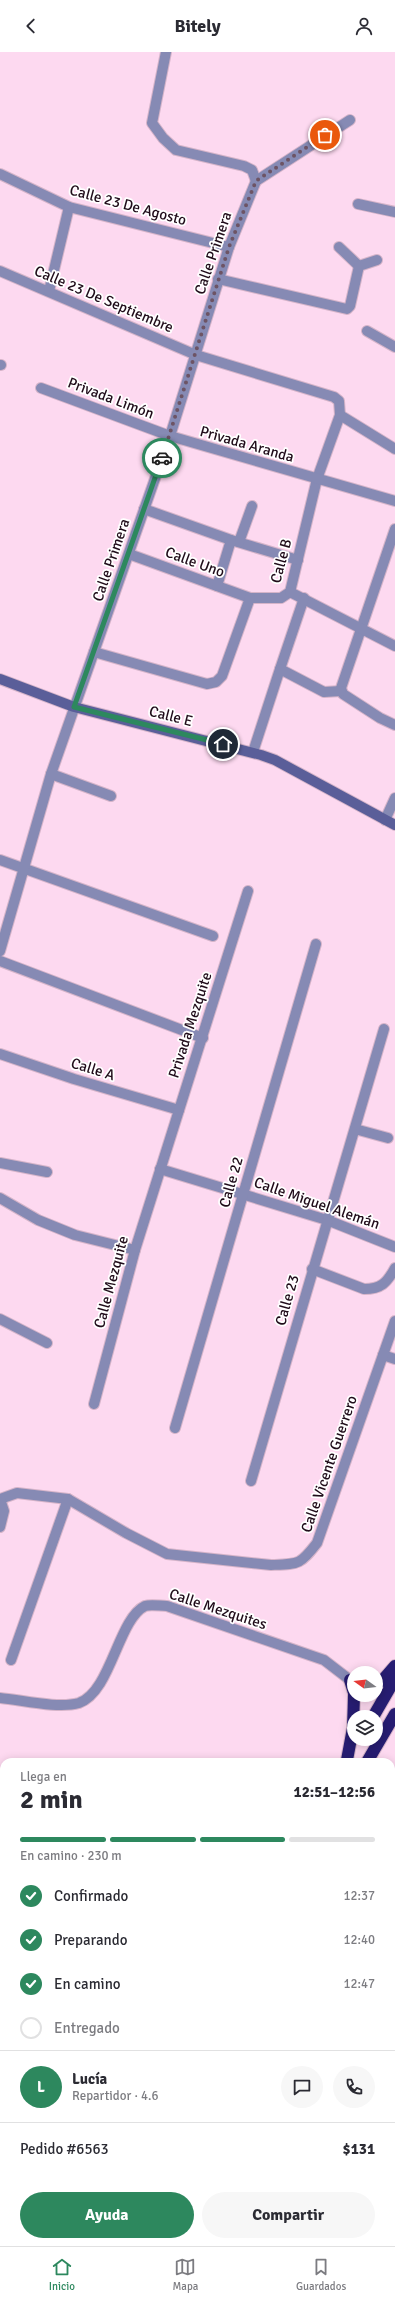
<!DOCTYPE html>
<html lang="es">
<meta charset="utf-8">
<style>
:root{--surface:#fff;--page:#f7f7f7;--text:#2b2b33;--muted:#7c7c81;--line:#e1e1e2;--accent:#2d885e}
body{margin:0;font-family:Signika,sans-serif;background:var(--page);color:var(--text);height:100vh;display:flex;flex-direction:column;font-size:15px;white-space:nowrap}
*{box-sizing:border-box;margin:0}
p{font-size:13px;color:var(--muted)}
.icon{flex:none;width:22px;height:22px;fill:none;stroke:currentColor;stroke-width:2;stroke-linecap:round;stroke-linejoin:round}
.map{position:relative;flex:1;overflow:hidden}
.panel{position:absolute;left:0px;top:1706px;width:395px;height:488px;display:flex;flex-direction:column;background:var(--surface);border-radius:12px 12px 0 0;box-shadow:0 2px 10px #0003}
.panel>*{flex:none}
.needle{width:26px;rotate:285deg}
.controls{position:absolute;left:347px;top:1614px;display:grid;gap:8px}
.controls a{display:grid;place-items:center;width:36px;height:36px;border-radius:50%;background:var(--surface);box-shadow:0 2px 10px #0003;font-size:20px}
.pin{position:absolute;display:grid;place-items:center;width:34px;height:34px;color:#fff;margin:-17px;border:2px solid #fff;border-radius:50%;box-shadow:0 1px 4px #0007}
.courier{position:absolute;display:grid;place-items:center;width:40px;height:40px;margin:-20px;border:3px solid #2d885e;border-radius:50%;background:#fff;color:#222;box-shadow:0 1px 5px #0007}
.head em{font-style:normal;font-weight:700}
.head div{display:flex;flex-direction:column-reverse}
.head{display:flex;align-items:center;justify-content:space-between;height:68px;padding:0 20px}
h1{font-size:26px;font-weight:700;line-height:30px}
.bar{display:grid;grid-template-columns:repeat(4,1fr);gap:6px 4px;align-content:center;height:48px;padding:0 20px}
.bar i{height:5px;border-radius:3px;background:var(--line)}
.bar .selected{background:var(--accent)}
.bar p{grid-column:span 4}
.line{display:flex;align-items:center;gap:10px;padding:0 20px;border-top:1px solid var(--line)}
.line div{flex:1}
.round{display:grid;place-items:center;flex:none;width:42px;height:42px;border-radius:21px;background:var(--page)}
ol{padding:0 20px;list-style:none}
li{display:flex;align-items:center;gap:12px;height:44px}
li p{margin-inline-start:auto}
li .icon{padding:4px;border-radius:50%;background:var(--accent);color:#fff;stroke-width:4}
li:last-child{color:var(--muted)}
li i{width:22px;height:22px;border:2px solid var(--line);border-radius:50%}
.cta{display:flex;gap:8px;margin-top:auto;padding:8px 20px}
.cta a{flex:1;height:46px;border-radius:24px;background:var(--accent);color:#fff;font-size:16px;font-weight:700;line-height:46px;text-align:center}
.cta a+a{background:var(--page);color:var(--text)}
header{display:flex;justify-content:space-between;align-items:center;height:52px;padding:0 20px;background:var(--surface);font-size:18px;font-weight:700}
.tabs{display:flex;justify-content:space-around;align-items:center;height:56px;border-top:1px solid var(--line);background:var(--surface);font-size:11px;color:var(--muted)}
.tabs a{display:grid;justify-items:center;gap:2px}
.tabs .selected{color:var(--accent)}
.map>svg:first-child{display:block}
</style>
<header><svg class="icon" aria-label="back" viewBox="0 0 24 24"><path d="M15 5l-7 7 7 7"/></svg>Bitely<svg class="icon" aria-label="person" viewBox="0 0 24 24"><circle cx="12" cy="8" r="4"/><path d="M4 21q1-7 8-7t8 7"/></svg></header>
<div class="map">
<svg width="395" height="2194" viewBox="0 0 395 2194">
<rect width="100%" height="100%" fill="#fdd9f0"/>
<g fill="none" stroke-linecap="round" stroke-linejoin="round">
<path stroke="#32d5fe" stroke-width="3.5" d="M0 1755 4 1756"/>
<g stroke="#d5b4c9" stroke-width="12">
<g id="street">
<path d="M166 0 152 71 163 86 176 98 244 114 252 118 256 129"/>
<path d="M0 122 69 155 229 195"/>
<path d="M256 129 350 68"/>
<path d="M358 152 395 160"/>
<path d="M339 195 359 214"/>
<path d="M0 219 196 303 334 345 339 349 340 363 317 427 290 540 281 546H250L129 502"/>
<path d="M218 227 347 257 350 254 359 214 377 208"/>
<path d="M49 239 69 155"/>
<path d="M367 279 395 295"/>
<path d="M0 313H1"/>
<path d="M41 336 170 384 395 449"/>
<path d="M340 363 395 397"/>
<path d="M144 457 231 488 298 508"/>
<path d="M395 477 341 636 343 642 380 666 395 673"/>
<path d="M239 490 252 454"/>
<path d="M217 534 231 488"/>
<path d="M290 540 395 594"/>
<path d="M94 600 207 632 216 630 222 624 250 546"/>
<path d="M280 617 304 546"/>
<path d="M253 700 280 617 324 640 341 639"/>
<path d="M51 722 111 744"/>
<path d="M385 768 395 746"/>
<path d="M0 808 213 884"/>
<path d="M0 899 51 722 170 384 229 195 256 129"/>
<path d="M0 909 203 986"/>
<path d="M0 1002 74 1027 179 1058"/>
<path d="M355 1077 388 1086"/>
<path d="M0 1111 47 1120"/>
<path d="M160 1117 327 1168 395 1195"/>
<path d="M0 1146 38 1168 75 1183 135 1198"/>
<path d="M312 1217 364 1237C381 1237 387 1231 395 1216"/>
<path d="M0 1267 47 1291"/>
<path d="M383 1303 395 1307"/>
<path d="M94 1352 135 1198 248 839"/>
<path d="M175 1376 316 892"/>
<path d="M251 1429 384 977"/>
<path d="M0 1447 17 1441 68 1447 126 1481 167 1502 271 1513C299 1512 300 1513 317 1491L395 1269"/>
<path d="M0 1447 4 1459 0 1475"/>
<path d="M11 1608 68 1447"/>
<path d="M0 1646C22 1648 58 1657 79 1651 111 1640 118 1567 145 1554 151 1552 160 1554 167 1554L324 1608 350 1628"/>
<path d="M395 1801 392 1808 395 1823"/>
<path d="M0 1863H4"/>
<path d="M391 1936H395"/>
<path d="M183 2194 186 2190"/>
<path d="M219 2194V2190"/>
<path d="M320 2194V2190"/>
</g>
</g>
<g stroke="#d5b4c9" stroke-width="12">
<path id="secondary" d="M0 627 74 655 261 703 275 708 395 773"/>
</g>
<g stroke="#d5b4c9" stroke-width="14">
<g id="highway">
<path d="M350 1628 354 1641"/>
<path d="M376 1631 382 1629 395 1614"/>
<path d="M373 1665 395 1627"/>
<path d="M347 1708 353 1676 354 1643"/>
<path d="M367 1710 395 1662"/>
<path d="M55 2194 57 2190"/>
<path d="M77 2194 80 2190"/>
<path d="M95 2194 97 2190"/>
<path d="M119 2194 122 2190"/>
</g>
</g>
<use href="#street" stroke="#868ab4" stroke-width="10"/>
<use href="#secondary" stroke="#5a5e99" stroke-width="10"/>
<use href="#highway" stroke="#271d72" stroke-width="12"/>
</g>
<g fill="none" stroke-linecap="round" stroke-linejoin="round">
<path stroke="#6d5465" stroke-width="4" stroke-dasharray="0 7.2" d="M162 406 229 195 256 129 325 83"/>
<path stroke="#2d885e" stroke-width="5" d="M162 406 74 655 223 692"/>
</g>
<g text-anchor="middle" dominant-baseline="central" stroke-width="3.5" stroke-linejoin="round" paint-order="stroke">
<g font-size="15" fill="#200c1a" stroke="#fff">
<text transform="translate(128 153) rotate(15)">Calle 23 De Agosto</text>
<text transform="translate(213 201) rotate(-71)">Calle Primera</text>
<text transform="translate(104 247) rotate(23)">Calle 23 De Septiembre</text>
<text transform="translate(111 346) rotate(21)">Privada Limón</text>
<text transform="translate(247 392) rotate(16)">Privada Aranda</text>
<text transform="translate(111 508) rotate(-71)">Calle Primera</text>
<text transform="translate(281 509) rotate(-75)">Calle B</text>
<text transform="translate(195 510) rotate(20)">Calle Uno</text>
<text transform="translate(171 664) rotate(14)">Calle E</text>
<text transform="translate(190 973) rotate(-72)">Privada Mezquite</text>
<text transform="translate(93 1017) rotate(17)">Calle A</text>
<text transform="translate(231 1130) rotate(-74)">Calle 22</text>
<text transform="translate(317 1151) rotate(19)">Calle Miguel Alemán</text>
<text transform="translate(111 1230) rotate(-75)">Calle Mezquite</text>
<text transform="translate(287 1248) rotate(-74)">Calle 23</text>
<text transform="translate(329 1412) rotate(-71)">Calle Vicente Guerrero</text>
<text transform="translate(218 1557) rotate(18)">Calle Mezquites</text>
</g>
</g>
</svg>
<div class="controls">
<a><svg class="needle" viewBox="-14 -14 28 28"><path d="M0-13l5 13h-10z" fill="#e53935"/><path d="M0 13l5-13h-10z" fill="#7c7c81"/></svg></a>
<a><svg class="icon" aria-label="layers" viewBox="0 0 24 24"><path d="M12 4l9 5-9 5-9-5zM3 14l9 5 9-5"/></svg></a>
</div>
<div class="pin" style="left:325px;top:83px;background:#ea580c"><svg class="icon" aria-label="bag" viewBox="0 0 24 24"><path d="M5 8h14l-1 12H6zM9 8a3 3 0 0 1 6 0"/></svg></div>
<div class="pin" style="left:223px;top:692px;background:#1f2937"><svg class="icon" aria-label="home" viewBox="0 0 24 24"><path d="M3 11l9-7 9 7M6 9v11h12V9"/></svg></div>
<div class="courier" style="left:162px;top:406px"><svg class="icon" aria-label="car" viewBox="0 0 24 24"><path d="M5 17H2v-5l4-1 3-4h7l3 4 3 1v5h-3M9 17h6M6 11h13"/><circle cx="7" cy="17" r="2"/><circle cx="17" cy="17" r="2"/></svg></div>
<section class="panel">
<div class="head"><div><h1>2 min</h1><p>Llega en</p></div><em>12:51–12:56</em></div>
<div class="bar"><i class="selected"></i><i class="selected"></i><i class="selected"></i><i></i><p>En camino · 230 m</p></div>
<ol>
<li><svg class="icon" aria-label="check" viewBox="0 0 24 24"><path d="M5 12l5 5 9-10"/></svg>Confirmado<p>12:37</p></li>
<li><svg class="icon" aria-label="check" viewBox="0 0 24 24"><path d="M5 12l5 5 9-10"/></svg>Preparando<p>12:40</p></li>
<li><svg class="icon" aria-label="check" viewBox="0 0 24 24"><path d="M5 12l5 5 9-10"/></svg>En camino<p>12:47</p></li>
<li><i></i>Entregado</li>
</ol>
<div class="line" style="height:72px"><b class="round" style="background:var(--accent);color:#fff">L</b><div><b>Lucía</b><p>Repartidor · 4.6</p></div><a class="round"><svg class="icon" aria-label="chat" viewBox="0 0 24 24"><path d="M4 5h16v11H9l-5 4z"/></svg></a><a class="round"><svg class="icon" aria-label="phone" viewBox="0 0 24 24"><path d="M5 4h4l2 5-3 2q2 4 5 5l2-3 5 2v4C11 20 4 13 5 4z"/></svg></a></div>
<div class="line" style="height:52px"><div>Pedido #6563</div><b>$131</b></div>
<div class="cta"><a>Ayuda</a><a>Compartir</a></div>
</section>
</div>
<nav class="tabs">
<a class="selected"><svg class="icon" aria-label="home" viewBox="0 0 24 24"><path d="M3 11l9-7 9 7M6 9v11h12V9"/></svg>Inicio</a>
<a><svg class="icon" aria-label="map" viewBox="0 0 24 24"><path d="M3 6l6-2 6 2 6-2v14l-6 2-6-2-6 2zM9 4v14M15 6v14"/></svg>Mapa</a>
<a><svg class="icon" aria-label="saved" viewBox="0 0 24 24"><path d="M7 4h10v16l-5-4-5 4z"/></svg>Guardados</a>
</nav>
